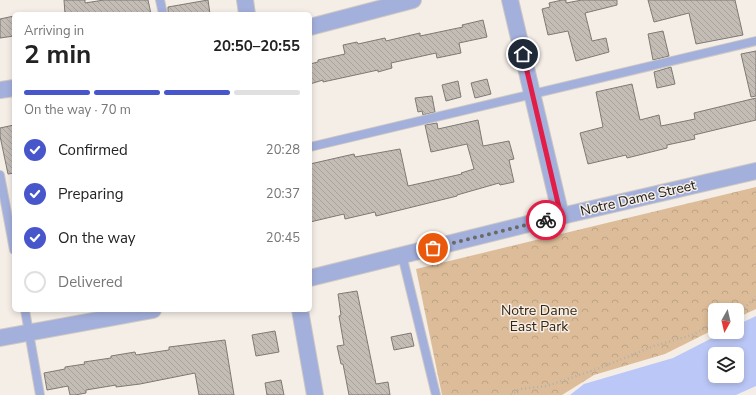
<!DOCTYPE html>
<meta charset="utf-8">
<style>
:root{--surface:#fff;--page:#f6f6f6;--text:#222;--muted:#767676;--line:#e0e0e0;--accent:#4856cb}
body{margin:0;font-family:"Nunito Sans",sans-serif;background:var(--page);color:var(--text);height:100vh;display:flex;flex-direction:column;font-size:15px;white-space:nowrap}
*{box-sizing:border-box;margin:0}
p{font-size:13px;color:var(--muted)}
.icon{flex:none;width:22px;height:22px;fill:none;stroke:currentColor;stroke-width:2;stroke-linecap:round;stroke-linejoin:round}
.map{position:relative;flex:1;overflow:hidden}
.sheet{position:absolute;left:12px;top:12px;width:300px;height:300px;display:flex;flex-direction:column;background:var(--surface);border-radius:6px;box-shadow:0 2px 6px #0003}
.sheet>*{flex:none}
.needle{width:26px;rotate:188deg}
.buttons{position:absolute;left:708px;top:303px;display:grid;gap:8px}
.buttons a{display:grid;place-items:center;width:36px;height:36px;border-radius:6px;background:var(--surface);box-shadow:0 2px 6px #0003;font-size:20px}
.pin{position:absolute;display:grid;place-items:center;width:34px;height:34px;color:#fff;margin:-17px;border:2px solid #fff;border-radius:50%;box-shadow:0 1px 4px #0007}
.courier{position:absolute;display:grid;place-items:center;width:40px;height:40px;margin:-20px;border:3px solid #e11d48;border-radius:50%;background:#fff;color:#222;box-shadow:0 1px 5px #0007}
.headline em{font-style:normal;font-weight:700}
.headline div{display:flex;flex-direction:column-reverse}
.headline{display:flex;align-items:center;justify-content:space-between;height:68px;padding:0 12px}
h1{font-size:26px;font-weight:700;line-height:30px}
.bar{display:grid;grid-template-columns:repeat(4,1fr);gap:6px 4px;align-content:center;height:48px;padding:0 12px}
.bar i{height:5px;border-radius:3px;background:var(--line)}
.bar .active{background:var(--accent)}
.bar p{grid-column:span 4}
ol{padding:0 12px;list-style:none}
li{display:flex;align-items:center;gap:12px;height:44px}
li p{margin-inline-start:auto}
li .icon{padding:4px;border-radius:50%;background:var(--accent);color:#fff;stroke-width:4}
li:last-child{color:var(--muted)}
li i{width:22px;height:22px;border:2px solid var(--line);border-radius:50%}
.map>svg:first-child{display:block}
</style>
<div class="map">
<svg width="756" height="395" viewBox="0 0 756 395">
<defs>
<pattern id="park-crowns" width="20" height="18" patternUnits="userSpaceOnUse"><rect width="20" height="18" fill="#ddbd99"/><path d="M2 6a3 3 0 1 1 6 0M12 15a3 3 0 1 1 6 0" fill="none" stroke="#bda283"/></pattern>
<pattern id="building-back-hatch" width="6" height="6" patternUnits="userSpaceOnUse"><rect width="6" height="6" fill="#c4bdb6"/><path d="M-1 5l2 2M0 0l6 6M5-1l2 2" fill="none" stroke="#a8a29c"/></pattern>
</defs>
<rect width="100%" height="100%" fill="#f5eee7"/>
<path fill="url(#park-crowns)" d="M756 187V309L737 318V310H715V329L665 354 594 375 562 395H442L416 269Z"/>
<path fill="#bbc7f6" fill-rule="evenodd" d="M756 316V386L736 395H570L584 384 673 358 724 332H737V325ZM715 354H737V376H715Z"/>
<g fill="url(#building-back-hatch)" stroke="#7f7973">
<path d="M64 0H85V3L104 0H148L151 14H65Z"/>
<path d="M208 0 210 14H168V7Z"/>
<path d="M562 0H566V3L582 0H617V5L585 13 592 41 606 38 609 52 576 61 568 31 548 35 542 9 550 7 549 3Z"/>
<path d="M648 0H735L743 35 696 44 689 13 654 22Z"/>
<path d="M14 16V36L0 38V19Z"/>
<path d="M483 20 487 37 459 43 461 53 437 58 436 53 391 63 392 68 378 72V70L323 82V80L310 84V64L318 62V60L345 54 343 45 357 42 358 44 385 38 386 41 420 33V36L463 27 462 25Z"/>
<path d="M663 31 669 56 653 60 648 34Z"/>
<path d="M756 51V96L751 97 741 54Z"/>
<path d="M671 67 675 84 657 88 654 72Z"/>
<path d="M487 79 491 94 475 98 471 83Z"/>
<path d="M458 81 461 97 446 101 442 85Z"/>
<path d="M632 84 640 120 659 115 661 126 695 119 694 113 756 98V120L694 135 695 139 667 145V148L627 158 626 155 588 164 580 133 603 127 596 92Z"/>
<path d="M432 96 435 112 423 115 422 111 418 112 415 98Z"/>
<path d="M478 120 483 146 509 141 514 159 509 160 514 182 500 185 499 183 457 195V196L376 216 375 212 345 219 344 214 310 222V164L354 154 355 157 400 149 408 186 462 174 461 173 474 169 467 144 431 152 425 125 437 123 438 129Z"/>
<path d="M14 125V173L8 174 0 136V128Z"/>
<path d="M357 291 376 384 388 382 390 395H349L343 364H341L337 346 344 345 339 316 341 315 338 294Z"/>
<path d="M275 331 279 352 256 356 252 335Z"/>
<path d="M411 333 414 346 394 350 391 337Z"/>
<path d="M225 340 234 395H199L195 373 140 384 116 387V385L86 390V393L75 395H70L68 386 47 390 44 373 65 369V367L85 364 84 362 111 358V356L135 352 136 355 169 350V347Z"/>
<path d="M281 380 284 395H267L265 383Z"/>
</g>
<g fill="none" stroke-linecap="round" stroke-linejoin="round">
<g stroke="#cfc9c3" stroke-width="10">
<g id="lane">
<path d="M160 0 163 14"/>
<path d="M310 147 756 41"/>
<path d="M0 175 14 250"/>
<path d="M402 255 436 395"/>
<path d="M25 310 40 395"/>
</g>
</g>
<g stroke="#cfc9c3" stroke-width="18">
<g id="street">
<path d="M245 0 247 14"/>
<path d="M510 0 561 216"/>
<path d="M310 27 413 0"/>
<path d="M0 90 14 88"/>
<path d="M310 278 540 221 756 171"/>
<path d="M300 310 315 395"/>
<path d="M0 338 153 310"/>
</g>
</g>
<g stroke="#b5b0aa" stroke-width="2.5" stroke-dasharray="1 3" stroke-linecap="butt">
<path d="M737 312 744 308 756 297"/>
<path d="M511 395 520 389 547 386 600 368 654 346 692 335 715 323"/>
</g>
<use href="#lane" stroke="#a4b0dc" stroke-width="8"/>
<use href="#street" stroke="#a4b0dc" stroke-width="16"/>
</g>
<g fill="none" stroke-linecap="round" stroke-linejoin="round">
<path stroke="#6c6964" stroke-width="4" stroke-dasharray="0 7.2" d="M433 248 546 220"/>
<path stroke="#e11d48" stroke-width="5" d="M523 54 561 216 546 220"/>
</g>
<g text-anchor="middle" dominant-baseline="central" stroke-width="3" stroke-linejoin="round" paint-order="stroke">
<g font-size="14" fill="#23211e" stroke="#f5eee7">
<text transform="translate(638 198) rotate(-13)">Notre Dame Street</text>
</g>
<g font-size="14" fill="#38260f" stroke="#f5eee7">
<text x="539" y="310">Notre Dame<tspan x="539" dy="16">East Park</tspan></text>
</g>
</g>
</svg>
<div class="buttons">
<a><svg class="needle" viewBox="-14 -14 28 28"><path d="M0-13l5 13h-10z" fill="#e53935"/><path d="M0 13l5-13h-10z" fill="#767676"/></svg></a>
<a><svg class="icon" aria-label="layers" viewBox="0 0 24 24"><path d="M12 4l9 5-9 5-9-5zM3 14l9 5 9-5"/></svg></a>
</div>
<div class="pin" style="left:433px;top:248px;background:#ea580c"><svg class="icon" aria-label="bag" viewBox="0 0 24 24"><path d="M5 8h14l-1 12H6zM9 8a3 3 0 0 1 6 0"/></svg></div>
<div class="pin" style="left:523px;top:54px;background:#1f2937"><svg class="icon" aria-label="home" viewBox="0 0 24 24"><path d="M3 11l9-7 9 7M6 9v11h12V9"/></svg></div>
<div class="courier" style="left:546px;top:220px"><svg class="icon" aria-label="bike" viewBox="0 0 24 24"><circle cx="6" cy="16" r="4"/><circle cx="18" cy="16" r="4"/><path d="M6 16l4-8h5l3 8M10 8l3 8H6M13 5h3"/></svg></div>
<section class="sheet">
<div class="headline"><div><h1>2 min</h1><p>Arriving in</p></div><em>20:50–20:55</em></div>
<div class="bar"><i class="active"></i><i class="active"></i><i class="active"></i><i></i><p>On the way · 70 m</p></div>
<ol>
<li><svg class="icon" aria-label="check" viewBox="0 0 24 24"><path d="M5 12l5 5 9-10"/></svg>Confirmed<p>20:28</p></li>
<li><svg class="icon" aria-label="check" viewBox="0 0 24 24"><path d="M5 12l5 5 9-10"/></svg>Preparing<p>20:37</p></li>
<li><svg class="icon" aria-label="check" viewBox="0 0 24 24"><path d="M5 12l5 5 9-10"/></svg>On the way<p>20:45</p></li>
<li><i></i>Delivered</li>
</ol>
</section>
</div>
